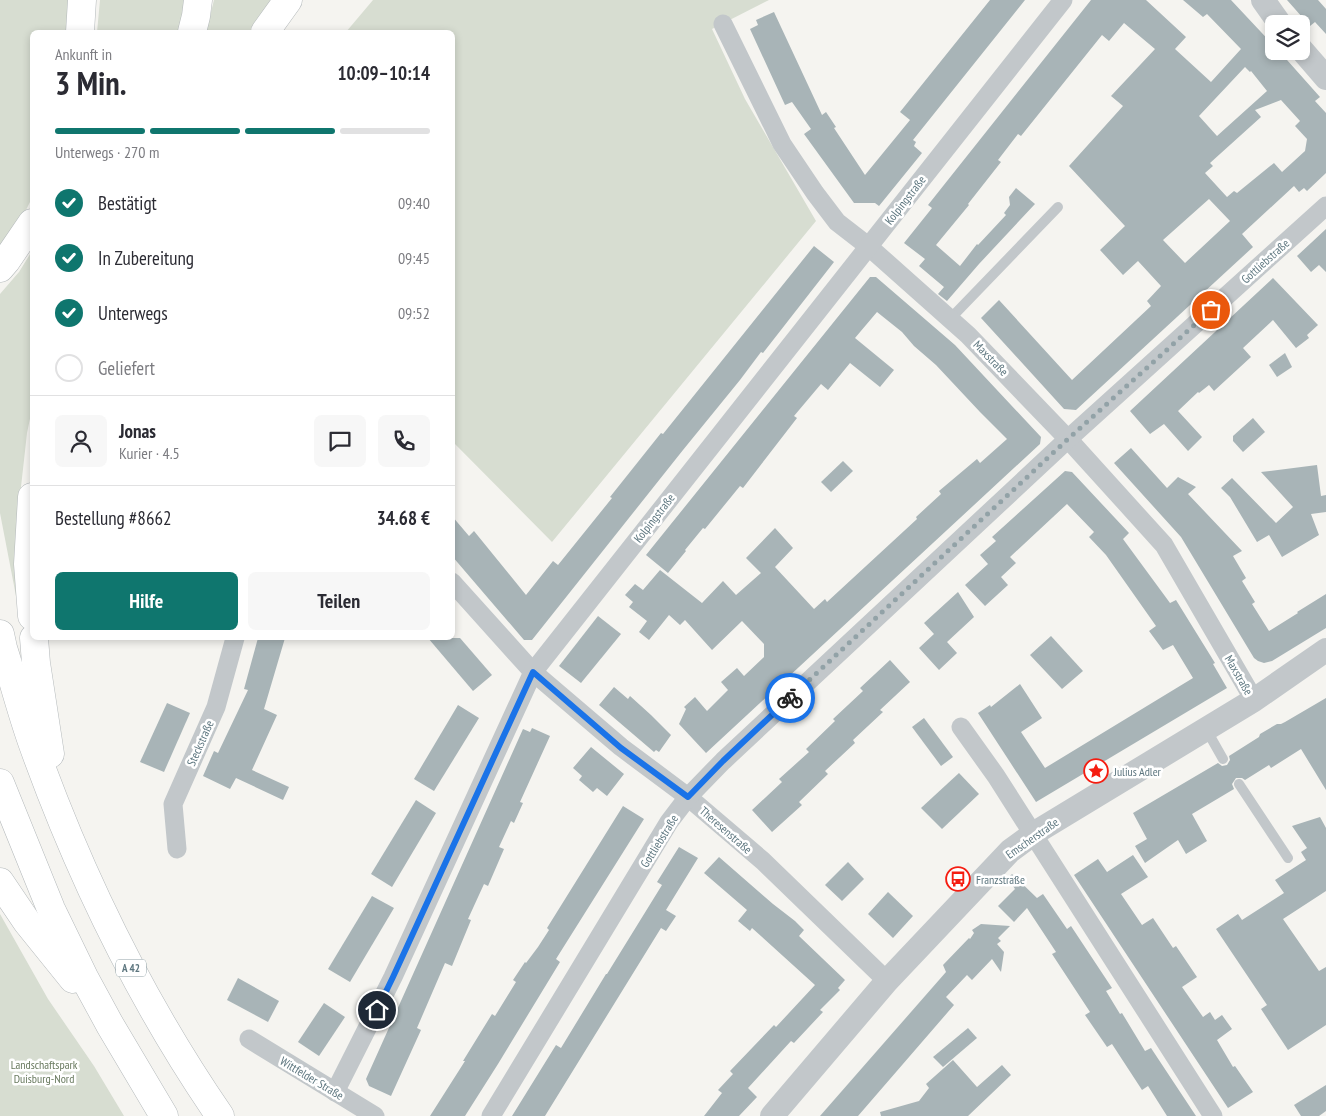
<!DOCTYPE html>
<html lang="de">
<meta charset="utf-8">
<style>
:root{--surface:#fff;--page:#f7f7f7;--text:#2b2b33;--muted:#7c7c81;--line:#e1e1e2;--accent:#0f766e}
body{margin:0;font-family:"PT Sans Narrow",sans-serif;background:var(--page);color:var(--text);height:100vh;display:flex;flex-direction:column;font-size:19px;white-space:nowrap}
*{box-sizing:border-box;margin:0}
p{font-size:16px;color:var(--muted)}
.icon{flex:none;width:28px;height:28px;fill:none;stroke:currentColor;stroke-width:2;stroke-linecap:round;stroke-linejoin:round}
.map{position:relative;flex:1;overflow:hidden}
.drawer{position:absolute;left:30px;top:30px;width:425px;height:610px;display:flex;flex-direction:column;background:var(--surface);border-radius:8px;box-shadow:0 2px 8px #0003}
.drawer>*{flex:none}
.tools{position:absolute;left:1265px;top:15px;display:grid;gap:10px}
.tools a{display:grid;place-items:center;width:45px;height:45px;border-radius:8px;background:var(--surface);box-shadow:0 2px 8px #0003;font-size:25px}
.pin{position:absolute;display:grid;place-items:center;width:42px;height:42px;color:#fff;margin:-21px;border:2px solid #fff;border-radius:50%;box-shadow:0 1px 5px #0007}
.courier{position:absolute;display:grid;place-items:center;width:50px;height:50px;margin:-25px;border:4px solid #1a73e8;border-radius:50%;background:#fff;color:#222;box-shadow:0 1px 6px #0007}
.head em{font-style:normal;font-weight:600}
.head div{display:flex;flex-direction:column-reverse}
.head{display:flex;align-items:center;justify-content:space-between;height:85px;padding:0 25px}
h1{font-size:32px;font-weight:600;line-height:38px}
.bar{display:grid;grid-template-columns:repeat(4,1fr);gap:8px 5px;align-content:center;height:60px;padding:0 25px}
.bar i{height:6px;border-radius:4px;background:var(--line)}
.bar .selected{background:var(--accent)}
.bar p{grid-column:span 4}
.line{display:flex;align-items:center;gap:12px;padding:0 25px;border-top:1px solid var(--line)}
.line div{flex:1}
.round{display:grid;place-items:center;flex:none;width:52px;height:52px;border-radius:8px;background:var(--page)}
ol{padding:0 25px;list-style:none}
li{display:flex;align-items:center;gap:15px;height:55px}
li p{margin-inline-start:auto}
li .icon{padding:5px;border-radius:50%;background:var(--accent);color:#fff;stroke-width:4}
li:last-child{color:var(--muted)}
li i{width:28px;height:28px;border:2px solid var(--line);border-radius:50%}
.action{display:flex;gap:10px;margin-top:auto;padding:10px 25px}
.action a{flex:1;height:58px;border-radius:8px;background:var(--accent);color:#fff;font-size:20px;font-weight:600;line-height:58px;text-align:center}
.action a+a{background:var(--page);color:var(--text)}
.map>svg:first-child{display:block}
</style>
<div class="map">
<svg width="1326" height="1116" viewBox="0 0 1326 1116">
<rect width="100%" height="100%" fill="#f5f4f0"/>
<g fill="#d7ddd1">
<path d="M0 0H69L67 32H32V198L21 220 0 249Z"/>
<path d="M100 0H185L183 15 178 32H97Z"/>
<path d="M214 0H272L250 32H206Z"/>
<path d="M373 0H769L712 29 745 99 816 221 552 542 453 442 452 32H346Z"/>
<path d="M32 251V409L27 433 20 496V594L16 596 0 513V294L19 272Z"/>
<path d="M0 914 48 999 94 1066 124 1116H0Z"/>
</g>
<g fill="#a8b4b7" fill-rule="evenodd">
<path d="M990 0H1025L913 140 916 142 914 146 922 153 879 206 875 203H854L804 134 811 129 792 102 785 105 750 29 758 25 756 20 774 12 822 115 826 112 836 127 834 128 865 175 910 120 900 112Z"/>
<path d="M1091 0H1146L1186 37 1175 49 1211 82 1241 49 1207 14 1203 17 1183 0H1231L1274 46V51H1279L1320 97 1315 101 1326 113V173L1307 191 1304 188 1299 192 1294 186 1242 234 1253 247 1076 410 1064 409 981 318 999 300 1072 380 1151 306 1147 301 1161 286 1138 261 1123 275 1100 250 1125 226 1069 166 1123 106 1111 96 1155 49 1124 23 1109 41 1102 35 1021 136 1018 134 998 160 1001 162 968 204 969 205 936 245 960 266 977 244 978 245 1006 215 1004 213 1010 205 1009 197 1016 188 1035 204 979 264 947 301 938 294 944 287 919 266 925 259 904 243 932 208 928 205ZM1245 67 1250 72 1251 71 1267 91 1217 136 1199 116ZM1281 100 1300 121 1295 126 1307 139 1305 151 1282 172 1274 163 1237 193 1234 191 1227 197 1205 173 1213 166 1210 163 1261 117 1255 110ZM1209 199 1230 221 1185 263 1163 240Z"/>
<path d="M1287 0H1318L1326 9V34L1315 22 1310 26Z"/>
<path d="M1326 229V272L1319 265 1311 272 1297 256Z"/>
<path d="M814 246 834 262 763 353 761 352 740 380 683 450 532 640H524L452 556V516L469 536 474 531 526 595 553 561 558 565 612 498 610 497 661 433 663 434Z"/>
<path d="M870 277H876L955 345 1041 437 1040 444 706 753 679 724 686 709 684 707 695 697 707 711 728 690 721 682 737 668 744 676 764 657V644L742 621 712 650 685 620 680 625 669 615 649 640 639 632 647 621 629 607 633 602 625 595 635 584 643 590 660 570 702 603 723 581 736 595 761 573 746 558 775 528 793 548 775 567 814 609 825 599 827 602 917 519 916 517 941 494 939 491 977 459 980 463 1007 439 980 412 936 365 914 346 902 332 877 312 855 338 894 370 880 387 850 363 828 390 821 384 794 416 797 418 743 488 740 486 705 529 703 528 685 550 686 551 668 573 646 555Z"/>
<path d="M1273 278 1318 325 1307 335 1309 338 1296 348 1273 320 1243 348 1251 357 1214 391 1209 385 1199 393 1198 392 1178 411 1202 437 1188 451 1164 424 1150 434 1130 411Z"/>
<path d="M1285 353 1292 367 1277 377 1269 365Z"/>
<path d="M1253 418 1265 432 1243 452 1233 441V436Z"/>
<path d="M1131 448 1167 488 1178 477 1196 487 1188 494 1242 551 1233 556 1246 578 1242 581 1255 602 1252 604 1269 631 1298 613 1297 612 1326 594V628L1272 661 1264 663 1258 661 1254 658 1181 537 1114 463Z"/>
<path d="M843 461 853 471 831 492 821 482Z"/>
<path d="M1317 465 1321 496 1326 495V512L1311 514 1319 535 1282 557 1269 535 1257 542 1230 497 1221 488 1232 478 1276 523 1293 507 1261 472Z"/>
<path d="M1065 471 1072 472 1129 533 1123 539 1170 603 1176 600 1215 663 1213 664 1227 688 1036 802 978 713 990 705 991 707 1020 684 1042 718 1021 732 1045 768 1193 678 1173 645 1163 650 1149 631 1156 626 1106 555 1089 537 1094 532 1067 504 1010 557 1016 563 1001 577 1008 585 985 606 965 585 988 564 980 555 996 541 992 537Z"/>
<path d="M958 592 974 617 947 642 957 653 939 670 919 648 934 634 924 623Z"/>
<path d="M598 616 621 634 581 683 559 666Z"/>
<path d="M1051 636 1083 671 1062 689 1030 655Z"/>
<path d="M258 638H285L264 709 277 715 252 770 289 787 283 800 236 778 230 789 203 776 214 751 218 753 248 690 244 689Z"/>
<path d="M428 638H460L492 675 473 691Z"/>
<path d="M890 660 910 682 880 710 883 712 853 740 855 743 825 771 828 774 799 802 802 805 772 832 752 810 782 782 779 779 809 752 806 749 835 721 833 719 863 691 860 688Z"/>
<path d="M614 687 628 699 630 696 651 715 671 735 659 752 656 750 654 752 599 705Z"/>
<path d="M1326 698V790L1301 749 1271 768 1269 765 1245 780 1242 778H1236L1232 784 1234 789 1192 814 1207 841 1186 854 1178 840 1145 863 1135 846 1147 839 1133 813 1218 763 1222 766 1227 765 1230 760 1229 756 1259 737 1260 734 1277 724H1281L1285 722Z"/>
<path d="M167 703 190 713 164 772 140 762Z"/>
<path d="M458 705 479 718 434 791 414 779Z"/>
<path d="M924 718 953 757 941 766 912 727Z"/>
<path d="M532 728 550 736 520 802 523 803 514 823 511 821 499 847 504 849 488 886 484 884 468 919 471 920 452 966 445 963 417 1028 421 1030 391 1096 369 1086 366 1079 523 729 530 732Z"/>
<path d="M591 747 624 774 607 796 597 788 593 792 579 780 582 776 573 768Z"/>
<path d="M959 773 979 794 942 829 921 808Z"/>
<path d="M416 800 436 813 392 887 371 874Z"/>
<path d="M623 806 644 819 556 959 560 962 498 1064 465 1116H430L465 1061H463L492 1014 495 1016 516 982 513 980 525 962 526 963 538 947 549 930 547 928Z"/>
<path d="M1320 817 1326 828V891L1283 919 1319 971 1326 967V1025L1288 1050 1261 1009 1267 1005 1216 929 1238 914 1242 920 1284 893 1275 880 1306 860 1301 852 1307 848 1292 826Z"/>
<path d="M679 847 698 858 666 910 676 916 666 931 661 928 545 1116H512L556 1045 561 1048 606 974H607L662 885 657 882Z"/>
<path d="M1133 855 1148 877 1121 894 1142 925 1153 918 1173 948 1176 946 1197 977 1182 987 1203 1017 1210 1012 1215 1020 1222 1015 1232 1029 1217 1040 1233 1067 1235 1066 1253 1092 1228 1108 1074 875 1098 859 1107 872Z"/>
<path d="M719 857 773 904 795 921 804 930 799 936 845 980 838 988 840 990 820 1010 823 1012 794 1043 791 1041 748 1088 757 1097 739 1116H704L722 1093 718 1090 733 1074 730 1071 774 1025 776 1027 815 985 752 928 750 931 738 921 747 910 704 873Z"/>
<path d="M848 862 864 879 842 901 825 885Z"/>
<path d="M1012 874 1037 898 1043 894 1067 929 1071 926 1112 988 1106 991 1120 1014 1122 1013 1145 1051 1151 1048 1196 1116H1167L1148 1086 1142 1090 1112 1044 1107 1047 1085 1015 1090 1012 1052 954 1056 952 1027 908 1014 922 998 906 1015 889 1008 878Z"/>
<path d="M888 892 913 916 893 938 868 914Z"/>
<path d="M372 896 394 908 350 982 328 969Z"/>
<path d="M981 924 1010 926 998 938 1001 941 997 944 1004 952 1001 972 992 959 972 980 967 975 946 997 954 1005 858 1116H820L946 972 943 965 969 938 970 939 974 933 972 930Z"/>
<path d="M238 978 279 1001 268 1022 227 1000Z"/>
<path d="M324 1003 345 1017 319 1056 298 1042Z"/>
<path d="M968 1028 977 1038 943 1067 933 1057Z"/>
<path d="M953 1060 977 1087 1002 1065 1011 1075 968 1116H881L880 1112 919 1101 929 1088 926 1084Z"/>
<path d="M1326 1085V1111L1319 1116H1301L1294 1105Z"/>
</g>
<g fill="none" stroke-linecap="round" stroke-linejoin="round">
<g stroke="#b4b9bb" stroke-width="29">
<g id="motorway">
<path d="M80 32 82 0"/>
<path d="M192 32 196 16 198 0"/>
<path d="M265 32 288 0"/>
<path d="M0 268 6 261 32 223"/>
<path d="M32 497 28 564 32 616"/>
<path d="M0 634 3 648C13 679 21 711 32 742 79 874 141 1001 220 1116"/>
<path d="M34 638 36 663 50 754"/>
<path d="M0 783 51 909 85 979 110 1025 164 1116"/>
<path d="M0 882 27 922 73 979"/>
</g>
</g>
<g stroke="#c2c7ca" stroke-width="10">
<path d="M950 319 1058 207"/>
<path d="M1206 729 1223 759"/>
<path d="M1239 784 1288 858"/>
</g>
<g stroke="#c2c7ca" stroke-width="19">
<path d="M723 24 782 144 815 193 837 222 868 246 968 335 1068 439 1164 545 1254 700"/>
<path d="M452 582 533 672 621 747 688 797 763 861 887 981"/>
<path d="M961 727 996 776 1213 1116"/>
<path d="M177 849 173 804 216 707 235 638"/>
<path d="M249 1039 375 1116"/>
<path d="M335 1092 393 977 533 672 1063 0"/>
<path d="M491 1116 669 822 688 797 723 761 1068 439 1326 206"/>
</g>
<g stroke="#c2c7ca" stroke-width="24">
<path d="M1263 0 1280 24"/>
<path d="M1301 49 1326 78"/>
<path d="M772 1116 887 981 1010 851 1033 834 1254 700 1326 650"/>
</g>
<use href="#motorway" stroke="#fff" stroke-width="28"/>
</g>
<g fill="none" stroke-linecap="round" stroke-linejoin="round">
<path stroke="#92a2a7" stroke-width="5" stroke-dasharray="0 9" d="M790 698 1068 439 1211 310"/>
<path stroke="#1a73e8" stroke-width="6" d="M377 1010 393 977 533 672 621 748 688 797 723 761 790 698"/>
</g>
<defs>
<g id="sight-ring" transform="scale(1.25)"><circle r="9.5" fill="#fff" stroke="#f51d11" stroke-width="1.5"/><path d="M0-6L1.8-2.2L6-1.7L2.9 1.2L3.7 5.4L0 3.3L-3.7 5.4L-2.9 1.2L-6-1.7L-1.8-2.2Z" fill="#f51d11"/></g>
<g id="bus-ring" transform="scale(1.25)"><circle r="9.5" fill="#fff" stroke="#f51d11" stroke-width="1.5"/><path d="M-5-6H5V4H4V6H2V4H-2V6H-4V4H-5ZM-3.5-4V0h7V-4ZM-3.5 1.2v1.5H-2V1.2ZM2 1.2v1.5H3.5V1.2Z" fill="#f51d11"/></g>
</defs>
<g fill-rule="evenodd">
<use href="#sight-ring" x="1096" y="771"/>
<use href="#bus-ring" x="958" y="879"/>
</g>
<g text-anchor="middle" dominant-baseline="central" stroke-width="5" stroke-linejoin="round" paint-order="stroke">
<rect fill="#fff" stroke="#8e9fa5" stroke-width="1" x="116" y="959.5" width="30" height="17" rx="4"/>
<g font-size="11" font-weight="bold" fill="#5d767f">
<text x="131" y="968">A 42</text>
</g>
<g font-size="12" fill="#5d767f" stroke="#fff">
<text transform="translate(905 200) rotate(-52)">Kolpingstraße</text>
<text transform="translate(1265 261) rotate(-42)">Gottliebstraße</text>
<text transform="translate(991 358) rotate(46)">Maxstraße</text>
<text transform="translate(654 518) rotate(-52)">Kolpingstraße</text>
<text transform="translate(1239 675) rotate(60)">Maxstraße</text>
<text transform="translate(200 743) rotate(-66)">Steckstraße</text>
<text transform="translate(726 830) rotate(41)">Theresenstraße</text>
<text transform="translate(1032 838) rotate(-35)">Emscherstraße</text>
<text transform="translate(659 841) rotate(-58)">Gottliebstraße</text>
<text transform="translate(312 1078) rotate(31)">Wittfelder Straße</text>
</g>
<g font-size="12" fill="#5d767f" stroke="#fff" text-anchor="start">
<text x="1114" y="771">Julius Adler</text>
<text x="976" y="879">Franzstraße</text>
</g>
<g font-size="12" fill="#6a7b60" stroke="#fff">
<text x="44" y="1064">Landschaftspark<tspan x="44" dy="14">Duisburg-Nord</tspan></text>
</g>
</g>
</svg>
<div class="tools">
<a><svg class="icon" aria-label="layers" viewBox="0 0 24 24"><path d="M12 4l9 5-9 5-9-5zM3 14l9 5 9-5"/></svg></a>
</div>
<div class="pin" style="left:1211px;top:310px;background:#ea580c"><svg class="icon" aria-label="bag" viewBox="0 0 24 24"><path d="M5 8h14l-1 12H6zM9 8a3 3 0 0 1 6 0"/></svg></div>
<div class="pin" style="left:377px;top:1010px;background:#1f2937"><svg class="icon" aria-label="home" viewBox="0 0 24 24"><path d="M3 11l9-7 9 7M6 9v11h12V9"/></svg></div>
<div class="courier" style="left:790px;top:698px"><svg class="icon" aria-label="bike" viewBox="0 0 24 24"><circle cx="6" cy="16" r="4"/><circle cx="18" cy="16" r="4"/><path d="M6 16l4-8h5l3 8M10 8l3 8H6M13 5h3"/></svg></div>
<section class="drawer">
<div class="head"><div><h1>3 Min.</h1><p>Ankunft in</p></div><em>10:09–10:14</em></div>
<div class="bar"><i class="selected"></i><i class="selected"></i><i class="selected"></i><i></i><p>Unterwegs · 270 m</p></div>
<ol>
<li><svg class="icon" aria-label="check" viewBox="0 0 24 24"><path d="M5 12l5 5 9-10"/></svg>Bestätigt<p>09:40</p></li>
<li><svg class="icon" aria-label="check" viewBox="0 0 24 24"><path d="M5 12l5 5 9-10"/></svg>In Zubereitung<p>09:45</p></li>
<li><svg class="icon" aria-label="check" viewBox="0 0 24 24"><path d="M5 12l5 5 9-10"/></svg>Unterwegs<p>09:52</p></li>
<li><i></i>Geliefert</li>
</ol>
<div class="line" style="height:90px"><a class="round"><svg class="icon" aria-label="person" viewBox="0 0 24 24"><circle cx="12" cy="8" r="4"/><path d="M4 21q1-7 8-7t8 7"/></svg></a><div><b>Jonas</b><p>Kurier · 4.5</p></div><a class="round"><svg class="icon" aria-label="chat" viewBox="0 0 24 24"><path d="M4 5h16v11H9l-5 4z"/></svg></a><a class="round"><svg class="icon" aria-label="phone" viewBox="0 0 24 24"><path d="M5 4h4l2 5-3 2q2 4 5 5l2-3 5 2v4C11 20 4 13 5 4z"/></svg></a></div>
<div class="line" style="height:65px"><div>Bestellung #8662</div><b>34.68 €</b></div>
<div class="action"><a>Hilfe</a><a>Teilen</a></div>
</section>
</div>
